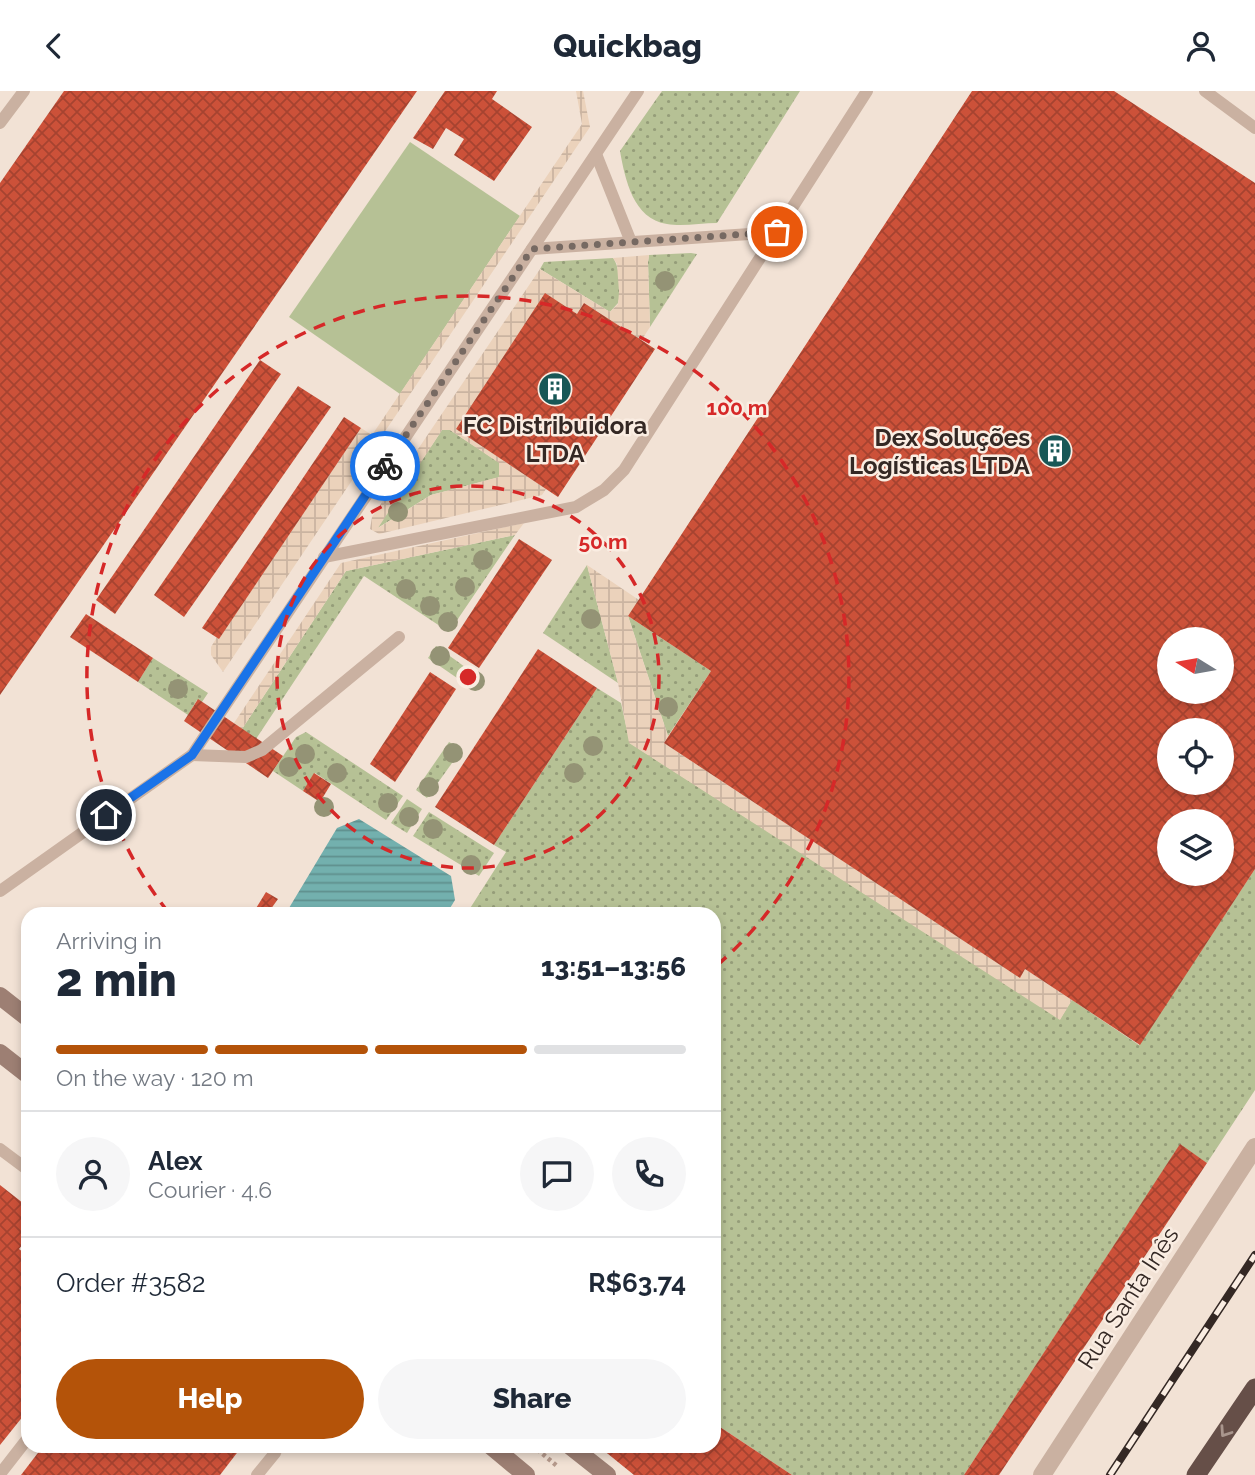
<!DOCTYPE html>
<meta charset="utf-8">
<style>
:root{--surface:#fff;--page:#f6f6f7;--text:#1f2937;--muted:#747a83;--line:#e0e1e3;--accent:#b45309}
body{margin:0;font-family:Raleway,sans-serif;background:var(--page);color:var(--text);height:100vh;display:flex;flex-direction:column;font-size:26px;white-space:nowrap}
*{box-sizing:border-box;margin:0}
p{font-size:23px;color:var(--muted)}
.icon{flex:none;width:38px;height:38px;fill:none;stroke:currentColor;stroke-width:2;stroke-linecap:round;stroke-linejoin:round}
.map{position:relative;flex:1;overflow:hidden}
.side{position:absolute;left:21px;top:816px;width:700px;height:546px;display:flex;flex-direction:column;background:var(--surface);border-radius:21px;box-shadow:0 4px 10px #0003}
.side>*{flex:none}
.needle{width:46px;rotate:281deg}
.controls{position:absolute;left:1157px;top:536px;display:grid;gap:14px}
.controls a{display:grid;place-items:center;width:77px;height:77px;border-radius:50%;background:var(--surface);box-shadow:0 4px 10px #0003;font-size:35px}
.pin{position:absolute;display:grid;place-items:center;width:60px;height:60px;color:#fff;margin:-30px;border:4px solid #fff;border-radius:50%;box-shadow:0 2px 7px #0007}
.courier{position:absolute;display:grid;place-items:center;width:70px;height:70px;margin:-35px;border:5px solid #1a73e8;border-radius:50%;background:#fff;color:#222;box-shadow:0 2px 9px #0007}
.head em{font-style:normal;font-weight:800}
.head div{display:flex;flex-direction:column-reverse}
.head{display:flex;align-items:center;justify-content:space-between;height:119px;padding:0 35px}
h1{font-size:46px;font-weight:800;line-height:52px}
.bar{display:grid;grid-template-columns:repeat(4,1fr);gap:10px 7px;align-content:center;height:84px;padding:0 35px}
.bar i{height:9px;border-radius:5px;background:var(--line)}
.bar .on{background:var(--accent)}
.bar p{grid-column:span 4}
.line{display:flex;align-items:center;gap:18px;padding:0 35px;border-top:2px solid var(--line)}
.line div{flex:1}
.round{display:grid;place-items:center;flex:none;width:74px;height:74px;border-radius:37px;background:var(--page)}
.action{display:flex;gap:14px;margin-top:auto;padding:14px 35px}
.action a{flex:1;height:80px;border-radius:42px;background:var(--accent);color:#fff;font-size:28px;font-weight:800;line-height:80px;text-align:center}
.action a+a{background:var(--page);color:var(--text)}
header{display:flex;justify-content:space-between;align-items:center;height:91px;padding:0 35px;background:var(--surface);font-size:32px;font-weight:800}
.map>svg:first-child{display:block}
</style>
<header><svg class="icon" aria-label="back" viewBox="0 0 24 24"><path d="M15 5l-7 7 7 7"/></svg>Quickbag<svg class="icon" aria-label="person" viewBox="0 0 24 24"><circle cx="12" cy="8" r="4"/><path d="M4 21q1-7 8-7t8 7"/></svg></header>
<div class="map">
<svg width="1255" height="1384" viewBox="0 0 1255 1384">
<defs>
<pattern id="grass-dots" width="8" height="8" patternUnits="userSpaceOnUse" patternTransform="scale(1.75)"><rect width="8" height="8" fill="#b6c195"/><path d="M2 2h.1M6 6h.1" fill="none" stroke="#959d79" stroke-width="1.8" stroke-linecap="round"/></pattern>
<pattern id="plaza-grid" width="8" height="8" patternUnits="userSpaceOnUse" patternTransform="scale(1.75)"><rect width="8" height="8" fill="#ebd2bb"/><path d="M0 4h8M4 0v8" fill="none" stroke="#cab4a1"/></pattern>
<pattern id="water-rules" width="6" height="5" patternUnits="userSpaceOnUse" patternTransform="scale(1.75)"><rect width="6" height="5" fill="#73b0ae"/><path d="M0 2.5h6" fill="none" stroke="#5f8f8d"/></pattern>
<pattern id="building-cross-hatch" width="8" height="8" patternUnits="userSpaceOnUse" patternTransform="scale(1.75)"><rect width="8" height="8" fill="#cc5139"/><path d="M0 0l8 8M0 8l8-8" fill="none" stroke="#a64330"/></pattern>
</defs>
<rect width="100%" height="100%" fill="#f2e2d5"/>
<g fill="url(#grass-dots)">
<path d="M662 0H800L717 132C701 132 682 136 667 133 633 128 625 88 620 60Z"/>
<path d="M691 162 697 163 650 236 648 171 649 164Z"/>
<path d="M613 167C620 176 622 201 618 212 617 213 611 220 610 221L540 178 544 171Z"/>
<path d="M442 339H450L500 372V386L431 404 376 438Z"/>
<path d="M515 444 449 541 364 485 256 648 242 638 346 480Z"/>
<path d="M587 474 618 592 543 542Z"/>
<path d="M628 525 711 580 668 645Z"/>
<path d="M436 555 483 589 476 600 428 567Z"/>
<path d="M153 567 208 602 202 611 197 609 188 624 138 591Z"/>
<path d="M597 597 621 612 630 652 1060 928 1072 909 1139 954 1255 778V999L1207 1072 1180 1054 964 1384H792L714 1332V822H467L506 761 494 754Z"/>
<path d="M306 641 403 705 386 729 315 682 303 700 273 680 296 646Z"/>
<path d="M449 651 462 658 427 707 416 699Z"/>
<path d="M407 708 422 718 407 742 391 732Z"/>
<path d="M429 721 494 762 479 785 413 745Z"/>
</g>
<path fill="#b6c195" d="M410 51 520 125 400 303 289 226Z"/>
<g fill="url(#plaza-grid)" fill-rule="evenodd">
<path d="M576 0H583L590 36 223 581 211 564V556L217 546 219 547 361 337 372 344 582 33Z"/>
<path d="M649 164 648 171 650 236 641 250 584 212 577 223 456 338 546 398 542 404 379 443 370 438 372 426 540 178 610 221 618 213 619 201 617 173 613 167ZM442 339H450L499 372V386L431 404 378 437Z"/>
<path d="M524 432 515 444 346 480 242 638 234 632 341 472Z"/>
<path d="M587 474 639 509 628 525 668 645 664 652 1019 886 1025 878 1072 909 1060 929 629 652 618 592Z"/>
</g>
<path fill="url(#water-rules)" d="M359 728 451 785 455 809 447 822H286L337 737Z"/>
<g fill="url(#building-cross-hatch)" fill-rule="evenodd">
<path d="M64 0H417L0 604V92Z"/>
<path d="M445 0H497L492 8 532 36 494 90 454 64 464 48 446 37 433 58 413 47Z"/>
<path d="M972 0H1114L1255 92V778L1140 954 1025 878 1020 887 664 652 711 580 628 525ZM1169 548H1222V600H1169ZM1169 639H1222V691H1169ZM1169 730H1222V782H1169Z"/>
<path d="M545 202 577 223 584 212 655 258 558 406 456 338Z"/>
<path d="M260 269 281 283 115 523 96 509Z"/>
<path d="M298 295 331 316 184 526 154 504Z"/>
<path d="M344 326 361 337 219 548 202 537Z"/>
<path d="M519 448 552 469 479 577 448 557Z"/>
<path d="M86 523 153 567 138 591 70 546Z"/>
<path d="M538 558 597 597 494 754 435 716Z"/>
<path d="M430 581 456 598 395 691 370 673Z"/>
<path d="M198 608 283 665 268 687 184 630Z"/>
<path d="M314 682 331 693 320 711 303 700Z"/>
<path d="M266 801 278 808 268 822H253Z"/>
<path d="M1180 1053 1207 1072 999 1384H964Z"/>
<path d="M0 1094 28 1116V1147L19 1158 28 1165V1319L0 1354Z"/>
<path d="M714 1332 792 1384H634L597 1354H714Z"/>
<path d="M44 1354H243L220 1384H21Z"/>
</g>
<g fill="none" stroke-linecap="round" stroke-linejoin="round">
<path stroke="#b69a8c" stroke-width="4.5" stroke-dasharray="3.5 3.5" stroke-linecap="butt" d="M532 1354 557 1375"/>
<g stroke="#cab1a1" stroke-width="12">
<path d="M1205 0 1255 37"/>
<path d="M0 32 24 0"/>
<path d="M596 63 631 151"/>
<path d="M532 158 777 141"/>
<path d="M324 466 576 416 604 399 624 379 867 0"/>
<path d="M192 664 246 666 262 659 399 546"/>
<path d="M0 800 192 664 638 0"/>
<path d="M0 1058 28 1079"/>
<path d="M0 1383 28 1347"/>
<path d="M257 1384 275 1362 278 1354"/>
</g>
<path stroke="#cab1a1" stroke-width="18" d="M1042 1384 1255 1056"/>
<g stroke="#9d7f73" stroke-width="18">
<path d="M0 905 28 927"/>
<path d="M0 962 28 984"/>
<path d="M490 1354 526 1384"/>
<path d="M569 1354 607 1384"/>
</g>
<path stroke="#664f48" stroke-width="19" d="M1196 1384 1255 1297"/>
<g stroke="#342824" stroke-width="8">
<path id="rail" d="M1110 1384 1255 1164"/>
</g>
<use href="#rail" stroke="#faede2" stroke-width="5" stroke-dasharray="16" stroke-linecap="butt"/>
</g>
<g fill="#949375">
<circle cx="665" cy="190" r="10"/>
<circle cx="398" cy="421" r="10"/>
<circle cx="483" cy="469" r="10"/>
<circle cx="465" cy="496" r="10"/>
<circle cx="406" cy="498" r="10"/>
<circle cx="430" cy="515" r="10"/>
<circle cx="591" cy="528" r="10"/>
<circle cx="448" cy="531" r="10"/>
<circle cx="440" cy="565" r="10"/>
<circle cx="475" cy="590" r="10"/>
<circle cx="178" cy="598" r="10"/>
<circle cx="668" cy="616" r="10"/>
<circle cx="593" cy="655" r="10"/>
<circle cx="453" cy="662" r="10"/>
<circle cx="305" cy="663" r="10"/>
<circle cx="289" cy="676" r="10"/>
<circle cx="337" cy="682" r="10"/>
<circle cx="574" cy="682" r="10"/>
<circle cx="429" cy="696" r="10"/>
<circle cx="388" cy="712" r="10"/>
<circle cx="324" cy="716" r="10"/>
<circle cx="409" cy="726" r="10"/>
<circle cx="433" cy="738" r="10"/>
<circle cx="471" cy="774" r="10"/>
</g>
<defs><path id="oneway-chevron" d="M-2-3.5L2.5 0L-2 3.5" fill="none" stroke-width="1.6" stroke-linecap="round" stroke-linejoin="round" transform="scale(1.75)"/></defs>
<use stroke="#a9968d" href="#oneway-chevron" transform="translate(1225 1341) rotate(124)"/>
<g fill="none" stroke-linecap="round" stroke-linejoin="round">
<path stroke="#766962" stroke-width="7" stroke-dasharray="0 12.6" d="M385 375 532 158 777 141"/>
<path stroke="#1a73e8" stroke-width="9" d="M106 724 192 664 385 375"/>
</g>
<g fill="none" stroke="#d62828" stroke-width="3.5" stroke-dasharray="12 9">
<circle cx="468" cy="586" r="191"/>
<path d="M168 821A381 381 0 1 1 715 876"/>
</g>
<defs>
<g id="building-disc" transform="scale(1.75)"><circle r="9.5" fill="#185756" stroke="#faede2"/><path d="M-4-6H4V6H1V3H-1V6H-4ZM-2.5-4.3h1.7v1.8h-1.7ZM.8-4.3h1.7v1.8H.8ZM-2.5-1h1.7V.8h-1.7ZM.8-1h1.7V.8H.8Z" fill="#fff"/></g>
</defs>
<g fill-rule="evenodd">
<use href="#building-disc" x="555" y="298"/>
<use href="#building-disc" x="1055" y="360"/>
</g>
<g text-anchor="middle" dominant-baseline="central" stroke-width="5" stroke-linejoin="round" paint-order="stroke">
<g font-size="24" font-weight="bold" fill="#342824" stroke="#faede2">
<text x="555" y="334">FC Distribuidora<tspan x="555" dy="28">LTDA</tspan></text>
<text x="1030" y="346" text-anchor="end">Dex Soluções<tspan x="1030" dy="28">Logísticas LTDA</tspan></text>
</g>
<g font-size="24" fill="#342824" stroke="#faede2">
<text transform="translate(1128 1207) rotate(-57)">Rua Santa Inês</text>
</g>
</g>
<circle cx="468" cy="586" r="10" fill="#d62828" stroke="#faede2" stroke-width="3.5"/>
<g font-size="21" text-anchor="middle" font-weight="bold" fill="#d62828" stroke="#faede2" stroke-width="5" stroke-linejoin="round" paint-order="stroke">
<text x="737" y="324">100 m</text>
<text x="603" y="458">50 m</text>
</g>
</svg>
<div class="controls">
<a><svg class="needle" viewBox="-14 -14 28 28"><path d="M0-13l5 13h-10z" fill="#e53935"/><path d="M0 13l5-13h-10z" fill="#747a83"/></svg></a>
<a><svg class="icon" aria-label="locate" viewBox="0 0 24 24"><circle cx="12" cy="12" r="6"/><path d="M12 2v4M12 18v4M2 12h4M18 12h4"/></svg></a>
<a><svg class="icon" aria-label="layers" viewBox="0 0 24 24"><path d="M12 4l9 5-9 5-9-5zM3 14l9 5 9-5"/></svg></a>
</div>
<div class="pin" style="left:777px;top:141px;background:#ea580c"><svg class="icon" aria-label="bag" viewBox="0 0 24 24"><path d="M5 8h14l-1 12H6zM9 8a3 3 0 0 1 6 0"/></svg></div>
<div class="pin" style="left:106px;top:724px;background:#1f2937"><svg class="icon" aria-label="home" viewBox="0 0 24 24"><path d="M3 11l9-7 9 7M6 9v11h12V9"/></svg></div>
<div class="courier" style="left:385px;top:375px"><svg class="icon" aria-label="bike" viewBox="0 0 24 24"><circle cx="6" cy="16" r="4"/><circle cx="18" cy="16" r="4"/><path d="M6 16l4-8h5l3 8M10 8l3 8H6M13 5h3"/></svg></div>
<section class="side">
<div class="head"><div><h1>2 min</h1><p>Arriving in</p></div><em>13:51–13:56</em></div>
<div class="bar"><i class="on"></i><i class="on"></i><i class="on"></i><i></i><p>On the way · 120 m</p></div>
<div class="line" style="height:126px"><a class="round"><svg class="icon" aria-label="person" viewBox="0 0 24 24"><circle cx="12" cy="8" r="4"/><path d="M4 21q1-7 8-7t8 7"/></svg></a><div><b>Alex</b><p>Courier · 4.6</p></div><a class="round"><svg class="icon" aria-label="chat" viewBox="0 0 24 24"><path d="M4 5h16v11H9l-5 4z"/></svg></a><a class="round"><svg class="icon" aria-label="phone" viewBox="0 0 24 24"><path d="M5 4h4l2 5-3 2q2 4 5 5l2-3 5 2v4C11 20 4 13 5 4z"/></svg></a></div>
<div class="line" style="height:91px"><div>Order #3582</div><b>R$63.74</b></div>
<div class="action"><a>Help</a><a>Share</a></div>
</section>
</div>
